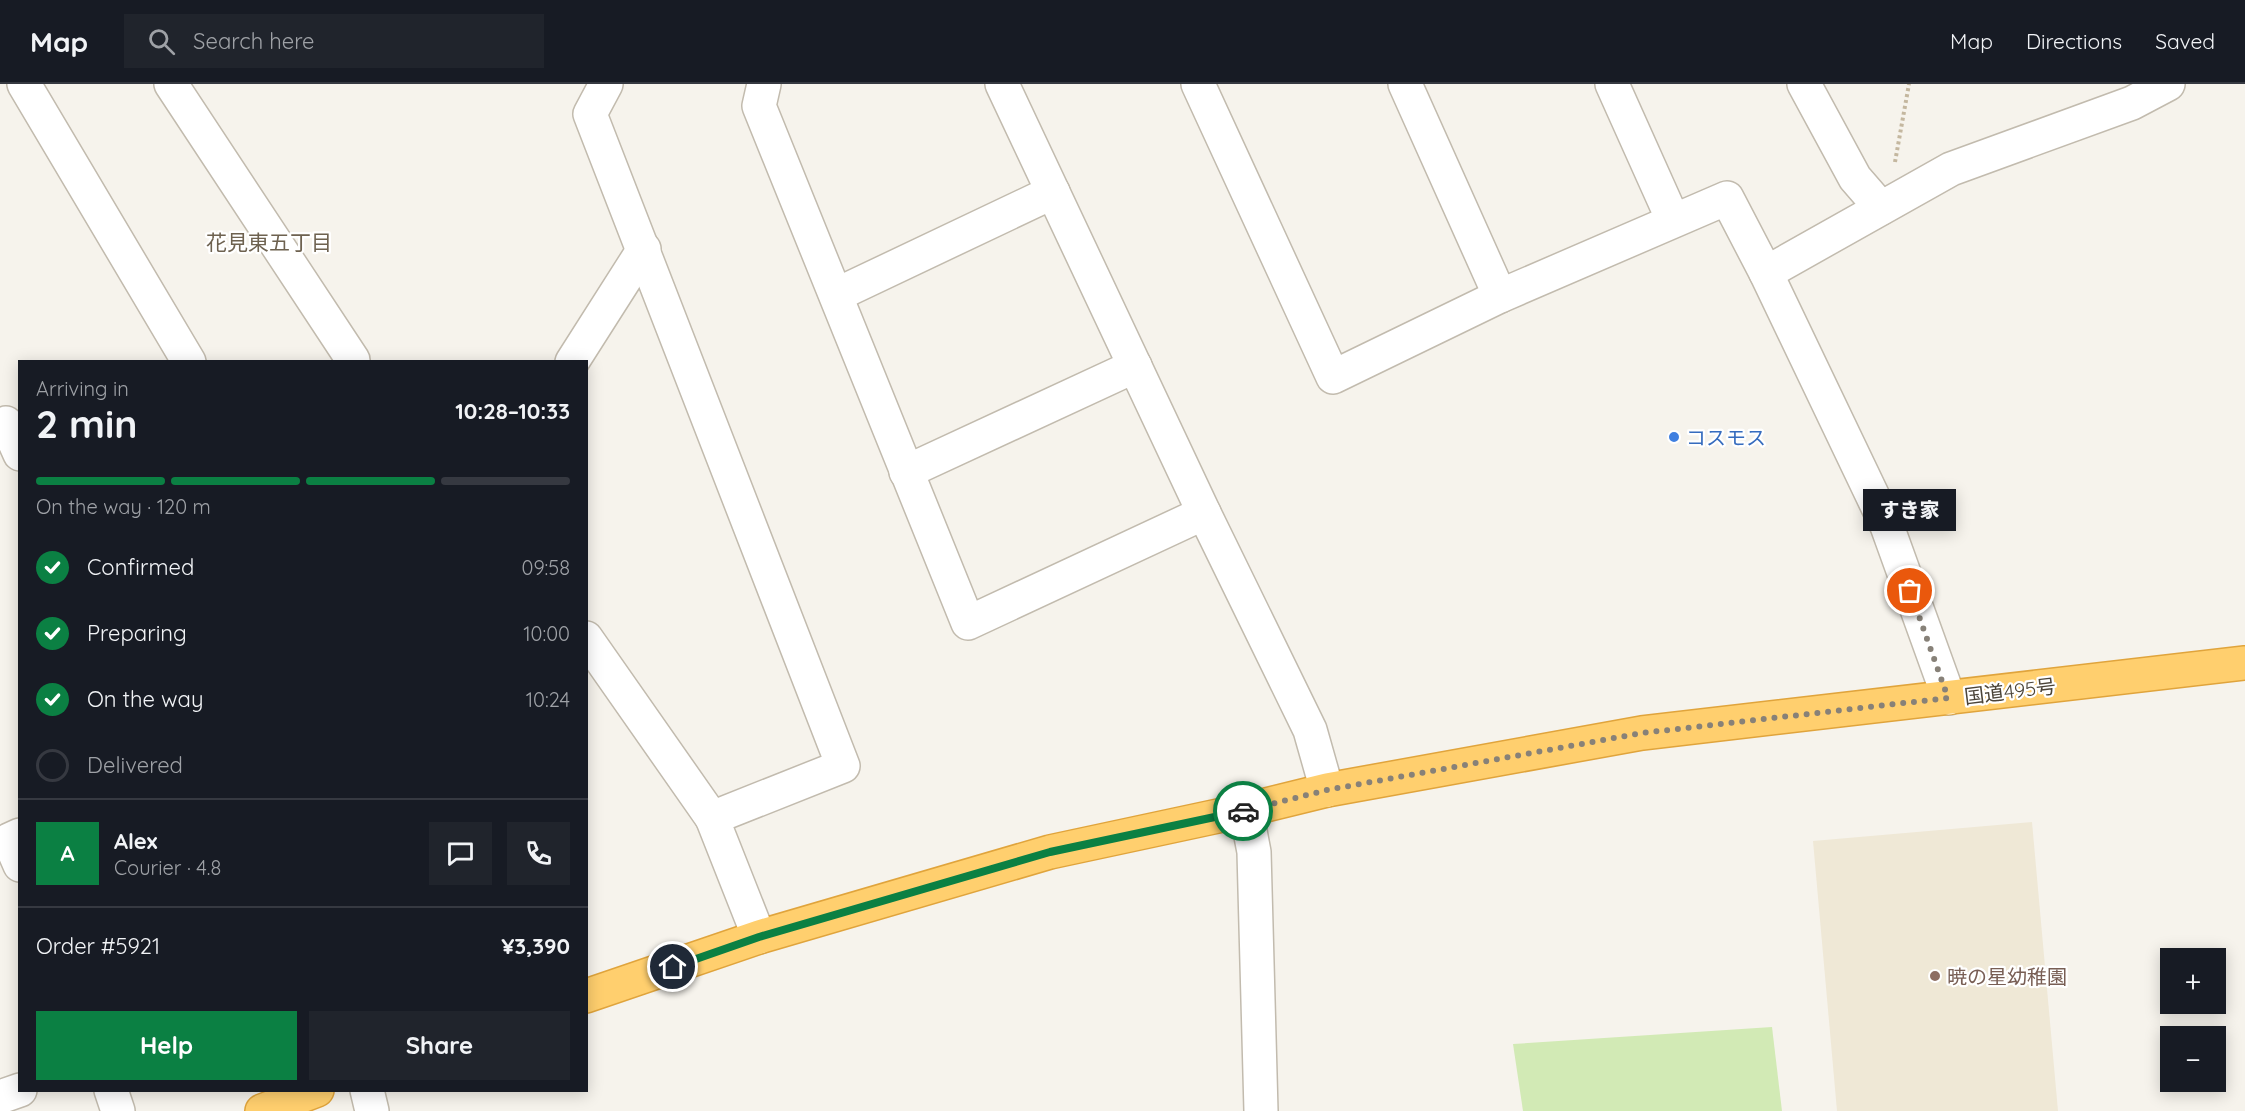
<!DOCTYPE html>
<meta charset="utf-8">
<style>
:root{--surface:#171b24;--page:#20242c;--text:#f1f3f6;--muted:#9ea1a6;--line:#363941;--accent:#0b8043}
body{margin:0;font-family:Quicksand,"Noto Sans JP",sans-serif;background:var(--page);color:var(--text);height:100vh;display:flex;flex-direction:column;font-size:22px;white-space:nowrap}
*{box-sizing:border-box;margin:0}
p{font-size:20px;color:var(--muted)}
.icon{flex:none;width:33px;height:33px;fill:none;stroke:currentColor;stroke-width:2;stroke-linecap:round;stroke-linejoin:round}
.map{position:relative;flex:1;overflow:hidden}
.sheet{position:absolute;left:18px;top:276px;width:570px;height:732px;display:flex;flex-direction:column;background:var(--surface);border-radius:0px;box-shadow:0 3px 15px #0003}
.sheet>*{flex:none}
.buttons{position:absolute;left:2160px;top:864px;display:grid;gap:12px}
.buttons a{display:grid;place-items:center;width:66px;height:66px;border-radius:0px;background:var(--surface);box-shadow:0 3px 15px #0003;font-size:30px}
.pin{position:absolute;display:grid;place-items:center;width:51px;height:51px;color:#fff;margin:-26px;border:3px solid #fff;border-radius:50%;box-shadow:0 2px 6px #0007}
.courier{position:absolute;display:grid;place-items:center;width:60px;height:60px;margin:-30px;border:4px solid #0b8043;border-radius:50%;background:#fff;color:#222;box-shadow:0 2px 8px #0007}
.bubble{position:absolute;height:42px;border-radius:0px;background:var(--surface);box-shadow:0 3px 15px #0003;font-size:20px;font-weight:800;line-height:42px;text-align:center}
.overview em{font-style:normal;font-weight:800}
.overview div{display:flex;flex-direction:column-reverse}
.overview{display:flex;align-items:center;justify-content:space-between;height:102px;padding:0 18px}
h1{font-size:39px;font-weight:800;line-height:45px}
.bar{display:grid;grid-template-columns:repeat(4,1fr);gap:9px 6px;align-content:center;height:72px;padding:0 18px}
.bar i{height:8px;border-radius:4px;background:var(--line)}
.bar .on{background:var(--accent)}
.bar p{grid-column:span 4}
.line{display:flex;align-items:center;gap:15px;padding:0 18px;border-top:2px solid var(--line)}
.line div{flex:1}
.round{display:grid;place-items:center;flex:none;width:63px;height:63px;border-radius:0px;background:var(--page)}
ol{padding:0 18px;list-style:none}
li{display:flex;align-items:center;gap:18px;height:66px}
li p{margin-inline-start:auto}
li .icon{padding:6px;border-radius:50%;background:var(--accent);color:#fff;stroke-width:4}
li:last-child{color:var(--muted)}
li i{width:33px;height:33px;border:3px solid var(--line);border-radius:50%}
.cta{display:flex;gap:12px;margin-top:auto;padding:12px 18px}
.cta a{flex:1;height:69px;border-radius:0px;background:var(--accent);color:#fff;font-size:24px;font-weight:800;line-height:69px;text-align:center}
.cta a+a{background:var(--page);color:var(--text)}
header{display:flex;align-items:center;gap:36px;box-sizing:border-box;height:84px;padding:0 30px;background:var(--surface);border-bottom:2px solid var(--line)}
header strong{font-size:28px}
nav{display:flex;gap:33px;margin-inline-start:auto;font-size:21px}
.search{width:420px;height:54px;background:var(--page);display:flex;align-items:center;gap:15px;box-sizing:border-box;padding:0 21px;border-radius:0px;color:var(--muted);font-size:22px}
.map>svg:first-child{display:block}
</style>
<header>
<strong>Map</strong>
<div class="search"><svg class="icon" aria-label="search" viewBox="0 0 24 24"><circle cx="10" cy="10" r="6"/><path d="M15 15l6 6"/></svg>Search here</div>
<nav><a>Map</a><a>Directions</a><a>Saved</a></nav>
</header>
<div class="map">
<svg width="2245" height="1027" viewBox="0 0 2245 1027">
<rect width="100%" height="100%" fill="#f6f3ec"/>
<path fill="#efe8d6" d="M2032 738 2058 1027H1837L1813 757Z"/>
<path fill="#d2eab5" d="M1772 943 1782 1027H1523L1513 960Z"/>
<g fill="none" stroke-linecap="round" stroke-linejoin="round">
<g stroke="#c2bbae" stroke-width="36">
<g id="minor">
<path d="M24 0 189 278"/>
<path d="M171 0 353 276 351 278"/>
<path d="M606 0 590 30 843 682 712 734 759 853"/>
<path d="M764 0 759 22 968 539 1204 429"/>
<path d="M1002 0 1204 429 1310 646 1327 706"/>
<path d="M1198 0 1333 293 1500 212 1727 114 1766 189 1887 442 1949 614"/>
<path d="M1405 0 1500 212"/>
<path d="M1612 0 1673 136"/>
<path d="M1804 0 1855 94 1881 124"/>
<path d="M1766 189 1951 85 2132 19 2168 0"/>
<path d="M836 211 1053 108"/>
<path d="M572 278 644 165"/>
<path d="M6 339 20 370"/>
<path d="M906 388 1135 282"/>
<path d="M586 554 712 734"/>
<path d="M1246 726 1254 768 1261 1027"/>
<path d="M20 751 9 756 20 781"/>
<path d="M111 1006 118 1027"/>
<path d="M367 1006 372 1027"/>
<path d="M0 1013 20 1006"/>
</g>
</g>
<g stroke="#e0a43c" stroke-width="36">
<g id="highway">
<path d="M586 912 759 853 1050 768 1246 726 1327 706 1642 649 2245 579"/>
<path d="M262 1027 317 1006"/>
</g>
</g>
<path stroke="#c4b79f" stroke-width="4" stroke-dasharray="3 3" stroke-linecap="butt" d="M1895 78 1909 0"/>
<use href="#minor" stroke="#fff" stroke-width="33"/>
<use href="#highway" stroke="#ffcf6e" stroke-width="33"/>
</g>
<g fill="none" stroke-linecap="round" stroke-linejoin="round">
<path stroke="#878178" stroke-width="6" stroke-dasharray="0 10.8" d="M1243 727 1327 706 1642 649 1948 614 1910 507"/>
<path stroke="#0b8043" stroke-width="8" d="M673 883 759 853 1050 768 1243 727"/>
</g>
<circle fill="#3f7fe0" stroke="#fff" stroke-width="2" cx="1674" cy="353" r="6"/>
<circle fill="#8d6e63" stroke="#fff" stroke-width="2" cx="1935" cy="892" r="6"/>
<g text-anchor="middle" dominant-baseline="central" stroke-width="4.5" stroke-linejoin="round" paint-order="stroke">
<g font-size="20" fill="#366cbe" stroke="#fff" text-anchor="start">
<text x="1686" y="353">コスモス</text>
</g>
<g font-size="20" fill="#4b4439" stroke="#fff">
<text transform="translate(2010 607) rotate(-7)">国道495号</text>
</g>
<g font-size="20" fill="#785e54" stroke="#fff" text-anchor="start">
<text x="1947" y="892">暁の星幼稚園</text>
</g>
<g font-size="21" fill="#6e6250" stroke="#fff">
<text x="269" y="158">花見東五丁目</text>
</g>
</g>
</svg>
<div class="buttons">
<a>+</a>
<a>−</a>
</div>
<div class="pin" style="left:1910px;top:507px;background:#ea580c"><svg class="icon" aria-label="bag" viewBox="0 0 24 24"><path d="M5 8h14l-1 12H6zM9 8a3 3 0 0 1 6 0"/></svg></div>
<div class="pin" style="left:673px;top:883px;background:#1f2937"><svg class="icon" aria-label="home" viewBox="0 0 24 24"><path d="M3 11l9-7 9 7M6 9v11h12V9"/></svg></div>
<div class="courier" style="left:1243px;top:727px"><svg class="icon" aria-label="car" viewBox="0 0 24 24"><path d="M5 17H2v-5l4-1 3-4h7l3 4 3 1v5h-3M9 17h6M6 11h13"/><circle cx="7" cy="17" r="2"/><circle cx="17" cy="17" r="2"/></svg></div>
<div class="bubble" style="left:1863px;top:405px;width:93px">すき家</div>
<section class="sheet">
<div class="overview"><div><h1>2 min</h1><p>Arriving in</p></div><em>10:28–10:33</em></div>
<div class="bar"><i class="on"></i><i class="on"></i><i class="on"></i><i></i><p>On the way · 120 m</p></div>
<ol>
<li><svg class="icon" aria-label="check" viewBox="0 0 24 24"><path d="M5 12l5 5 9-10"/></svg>Confirmed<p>09:58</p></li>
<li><svg class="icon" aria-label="check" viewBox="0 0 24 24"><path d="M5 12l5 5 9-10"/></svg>Preparing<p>10:00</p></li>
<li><svg class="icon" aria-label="check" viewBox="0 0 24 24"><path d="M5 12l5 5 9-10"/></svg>On the way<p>10:24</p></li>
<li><i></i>Delivered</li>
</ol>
<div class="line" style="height:108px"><b class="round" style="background:var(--accent);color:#fff">A</b><div><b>Alex</b><p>Courier · 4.8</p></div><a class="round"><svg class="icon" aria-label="chat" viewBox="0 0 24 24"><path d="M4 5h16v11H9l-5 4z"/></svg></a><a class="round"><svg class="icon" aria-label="phone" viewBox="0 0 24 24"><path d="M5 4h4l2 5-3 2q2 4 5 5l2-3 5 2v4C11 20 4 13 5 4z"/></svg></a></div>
<div class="line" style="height:78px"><div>Order #5921</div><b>¥3,390</b></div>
<div class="cta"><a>Help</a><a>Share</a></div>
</section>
</div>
